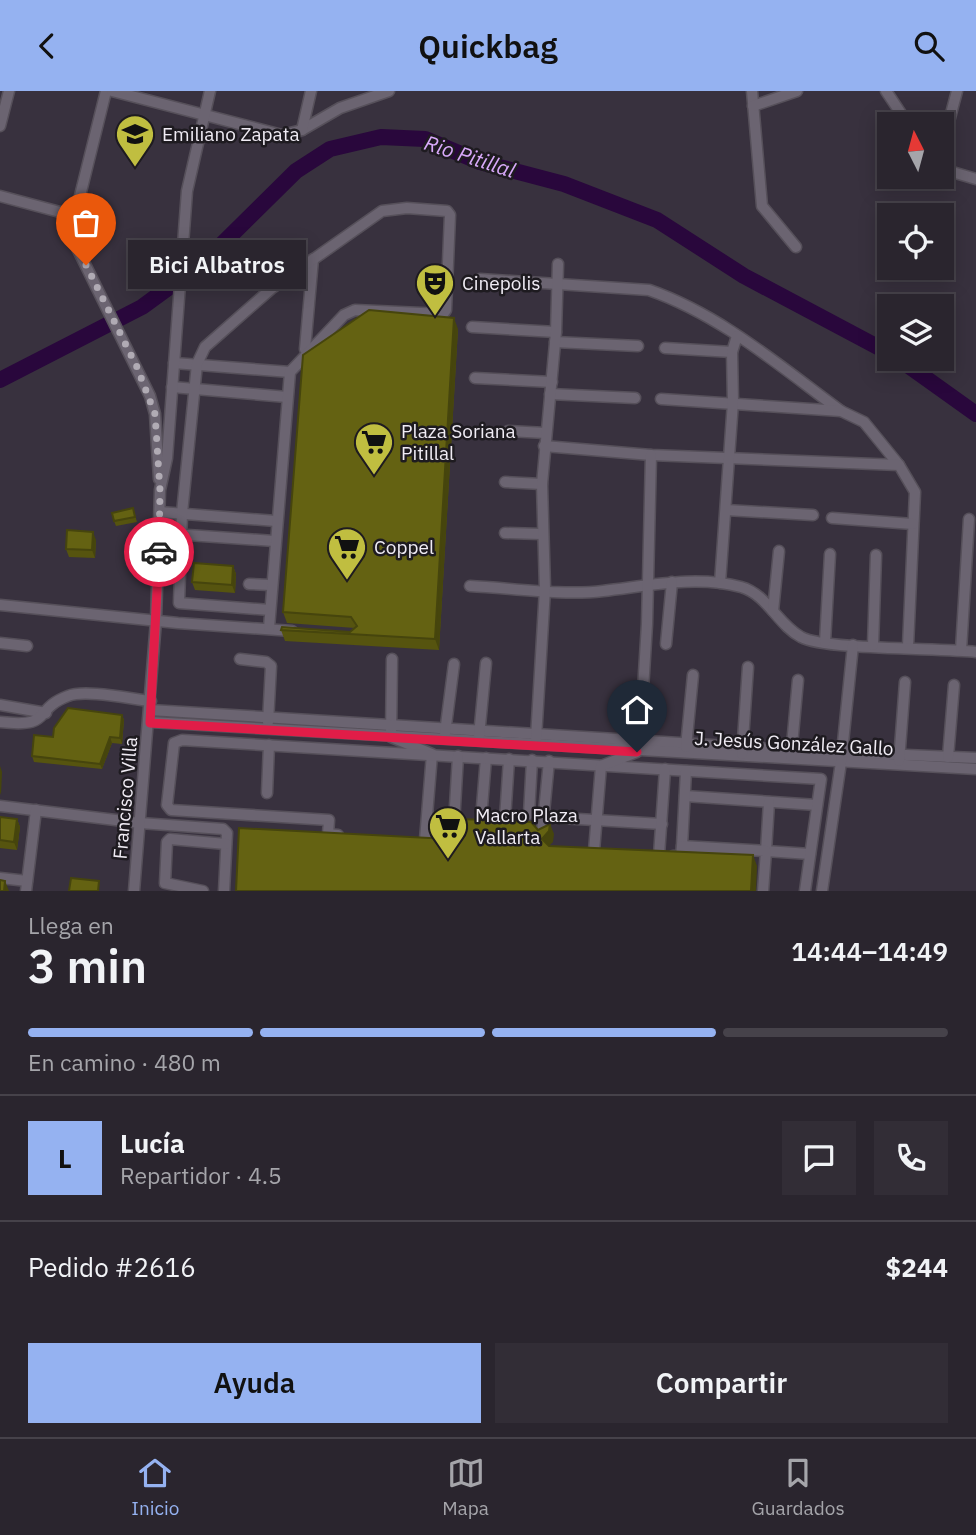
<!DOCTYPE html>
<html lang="es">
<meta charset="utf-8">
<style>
:root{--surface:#2a252e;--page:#322d36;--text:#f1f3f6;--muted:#a5a5aa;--line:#46424a;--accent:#95b2f1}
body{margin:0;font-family:"IBM Plex Sans",sans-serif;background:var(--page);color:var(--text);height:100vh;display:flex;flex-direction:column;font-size:26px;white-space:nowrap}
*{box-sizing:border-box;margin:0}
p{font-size:23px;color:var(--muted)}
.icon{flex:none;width:38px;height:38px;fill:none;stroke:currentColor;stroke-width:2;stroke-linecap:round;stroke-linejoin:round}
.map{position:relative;height:800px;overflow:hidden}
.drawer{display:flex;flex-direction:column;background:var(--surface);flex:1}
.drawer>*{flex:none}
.needle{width:46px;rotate:354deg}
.tools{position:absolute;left:877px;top:21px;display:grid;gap:14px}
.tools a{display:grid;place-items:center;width:77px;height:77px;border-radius:0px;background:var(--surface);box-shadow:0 4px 18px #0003,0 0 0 2px var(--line);font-size:35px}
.pin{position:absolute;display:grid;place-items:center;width:60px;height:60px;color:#fff;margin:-72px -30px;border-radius:50% 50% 50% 0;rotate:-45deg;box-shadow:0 0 7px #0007}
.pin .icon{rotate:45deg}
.courier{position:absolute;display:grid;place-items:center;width:70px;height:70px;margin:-35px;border:5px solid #e11d48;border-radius:50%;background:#fff;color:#222;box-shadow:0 2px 9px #0007}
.bubble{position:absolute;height:49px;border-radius:0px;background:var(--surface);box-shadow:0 4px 18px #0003,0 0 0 2px var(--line);font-size:23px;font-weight:600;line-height:49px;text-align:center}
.headline em{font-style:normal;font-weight:600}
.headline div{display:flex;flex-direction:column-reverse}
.headline{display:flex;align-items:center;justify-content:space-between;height:119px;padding:0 28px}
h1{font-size:46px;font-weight:600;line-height:52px}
.bar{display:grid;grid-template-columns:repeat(4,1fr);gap:10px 7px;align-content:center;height:84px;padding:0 28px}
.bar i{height:9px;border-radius:5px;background:var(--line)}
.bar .active{background:var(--accent)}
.bar p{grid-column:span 4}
.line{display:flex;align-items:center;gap:18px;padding:0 28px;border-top:2px solid var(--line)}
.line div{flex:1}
.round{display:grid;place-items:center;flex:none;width:74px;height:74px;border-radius:0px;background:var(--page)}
.primary-button{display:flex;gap:14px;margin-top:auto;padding:14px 28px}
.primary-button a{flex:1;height:80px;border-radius:0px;background:var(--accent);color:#111;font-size:28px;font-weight:600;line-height:80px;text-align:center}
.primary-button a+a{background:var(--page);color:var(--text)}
header{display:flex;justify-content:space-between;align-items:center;height:91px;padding:0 28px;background:var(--accent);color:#111;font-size:32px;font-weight:600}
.menu{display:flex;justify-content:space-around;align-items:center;height:98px;border-top:2px solid var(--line);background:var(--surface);font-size:19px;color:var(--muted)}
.menu a{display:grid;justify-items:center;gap:4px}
.menu .active{color:var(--accent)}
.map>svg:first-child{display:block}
</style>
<header><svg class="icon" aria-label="back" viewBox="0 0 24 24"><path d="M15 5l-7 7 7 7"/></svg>Quickbag<svg class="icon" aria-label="search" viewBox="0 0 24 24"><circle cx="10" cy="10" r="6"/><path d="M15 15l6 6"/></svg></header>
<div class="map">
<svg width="976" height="800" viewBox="0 0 976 800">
<rect width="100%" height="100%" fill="#38313e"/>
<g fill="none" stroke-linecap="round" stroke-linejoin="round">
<g stroke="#29073c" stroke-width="16">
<path d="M899 268 976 323"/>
<path d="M0 289 142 216 205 170 296 80 330 58 381 46 425 48 480 71 564 93 657 129 744 185 889 262"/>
</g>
<g stroke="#56505a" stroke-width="13">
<g id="minor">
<path d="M106 0 75 125 77 157 150 305 155 323 159 388"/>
<path d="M112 0 282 44 302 39 340 17 389 0"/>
<path d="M752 0 762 115 796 156"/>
<path d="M886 0 908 33"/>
<path d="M753 15 797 0"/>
<path d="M0 35 9 0"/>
<path d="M302 39 311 0"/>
<path d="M942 57 957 0"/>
<path d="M942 78 976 88"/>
<path d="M0 105 75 125"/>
<path d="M480 188 649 199C721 224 781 276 841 320"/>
<path d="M472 236 556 241"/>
<path d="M555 251 638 255"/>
<path d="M665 257 732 261"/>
<path d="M310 259 305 258 313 168"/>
<path d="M174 272 290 281"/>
<path d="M475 287 552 291"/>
<path d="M172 296 287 306"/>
<path d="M550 303 635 307"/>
<path d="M661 308 841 320 864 331 899 374"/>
<path d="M508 340 546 342"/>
<path d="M544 355 651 364 899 374 915 401 908 555"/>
<path d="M505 391 542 393"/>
<path d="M726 419 813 424"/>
<path d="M160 421 276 430"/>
<path d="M832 427 913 433"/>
<path d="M159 442 274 450"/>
<path d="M505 442 541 443"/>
<path d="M720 492 733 311 732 261 737 245"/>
<path d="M249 493 271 494"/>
<path d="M470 495C511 497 564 505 603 500 648 495 696 484 741 496 767 503 778 534 801 546 824 559 941 557 976 561"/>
<path d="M0 514 178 532 292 540"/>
<path d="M773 520 779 460"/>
<path d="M269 537 290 281 344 224 355 219 443 223 446 219 450 124 447 120 407 117 382 120 271 198 205 256 197 273 182 422 179 512 270 519"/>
<path d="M825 551 830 463"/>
<path d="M0 552 27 555"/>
<path d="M666 553 672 491"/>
<path d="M873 554 876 464"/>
<path d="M961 559 969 428"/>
<path d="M240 568 266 571 271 575 268 631"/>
<path d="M392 568 391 646 432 663 425 749"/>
<path d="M0 614 46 622"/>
<path d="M150 619 791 659 976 667"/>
<path d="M0 631C55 637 31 619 68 605 85 598 131 608 151 610"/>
<path d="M150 631 976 678"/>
<path d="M445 642 454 573"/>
<path d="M479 645 486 572"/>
<path d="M536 647 545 498 542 393 556 241 558 173"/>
<path d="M686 656 693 584"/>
<path d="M742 663 748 576"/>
<path d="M791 665 798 589"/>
<path d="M948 666 954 594"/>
<path d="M899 670 905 591"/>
<path d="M267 702 269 654"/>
<path d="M685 705 817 714"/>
<path d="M769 711 766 760 810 763"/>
<path d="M0 715 140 732 223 738 227 742 224 800"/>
<path d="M529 723 532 669"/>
<path d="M544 726 662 733"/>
<path d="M481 728 486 667"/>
<path d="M505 728 509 668"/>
<path d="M542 742 549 670"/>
<path d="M338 744 328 743 329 729 171 719 167 714 174 652 182 649 821 688 805 800"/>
<path d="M447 751 453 749 458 665"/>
<path d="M682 755 686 680"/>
<path d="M594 760 601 675 637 661 640 648 647 533 651 364"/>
<path d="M659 764 665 678"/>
<path d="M673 765H681L682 755 766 760 763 800"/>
<path d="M0 787 27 790"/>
<path d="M26 800 36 719"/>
<path d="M134 800 156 530 160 399 167 367 187 100 210 0"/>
<path d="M203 800 165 792 167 751 170 748 226 753"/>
<path d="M822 800 841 671 853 554"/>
</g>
</g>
<use href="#minor" stroke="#6b6471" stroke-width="10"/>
</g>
<g fill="#56540f">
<path d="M458 238 439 559 285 550 281 539 350 541 355 537 287 532 283 521Z"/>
<path d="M133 417 137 431 116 435 114 430Z"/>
<path d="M96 449 95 467 69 466 66 458Z"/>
<path d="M233 475 236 483 235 502 195 499 192 491Z"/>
<path d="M122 624 124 629 122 653 112 652 102 678 34 671 32 665 53 646Z"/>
<path d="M0 726 17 728 20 736 17 759 0 757Z"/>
</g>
<g fill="#46450d">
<path d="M454 227 458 238 439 559 435 548Z"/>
<path d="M93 441 96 449 95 467 92 459Z"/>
<path d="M233 475 236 483 235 502 232 494Z"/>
<path d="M122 624 124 629 122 653 120 647Z"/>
<path d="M110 646 112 652 102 678 100 673Z"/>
<path d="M0 675 2 681 1 704 0 701Z"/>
<path d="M17 728 20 736 17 759 14 751Z"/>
<path d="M550 733 554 743 553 751 546 758 542 748Z"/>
<path d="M753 764 757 775 756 800H751Z"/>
<path d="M5 790 9 800H4Z"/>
</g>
<g fill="#646212" stroke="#46450d" stroke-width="2">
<path d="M369 219 454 227 435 548 281 539 282 536 350 541 357 535 351 526 283 521 303 264Z"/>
<path d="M133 417 135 426 114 430 112 422Z"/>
<path d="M67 439 93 441 92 459 66 458Z"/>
<path d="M194 472 233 475 232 494 192 491Z"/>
<path d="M68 617 122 624 120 647 110 646 100 673 32 665 34 644 53 646 54 637Z"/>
<path d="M0 726 17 728 14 751 0 749Z"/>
<path d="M460 728 531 731 538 739 550 733 549 740 542 748 549 755 753 764 751 800H236L239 737 448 748 459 743Z"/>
<path d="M71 787 99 790 98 800H69Z"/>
<path d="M0 789 5 790 4 800H0Z"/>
</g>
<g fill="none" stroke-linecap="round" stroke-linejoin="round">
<path stroke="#b0abb4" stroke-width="7" stroke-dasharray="0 12.6" d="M86 174 137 276 155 323 160 399 159 461"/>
<path stroke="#e11d48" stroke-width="9" d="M159 461 150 632 637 661"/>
</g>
<defs>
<g id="school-pin" transform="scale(2.0125)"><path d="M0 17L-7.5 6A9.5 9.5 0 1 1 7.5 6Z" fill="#c0be40" stroke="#1e1b20"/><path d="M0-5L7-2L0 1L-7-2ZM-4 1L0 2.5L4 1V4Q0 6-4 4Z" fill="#111"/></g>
<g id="theatre-pin" transform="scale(2.0125)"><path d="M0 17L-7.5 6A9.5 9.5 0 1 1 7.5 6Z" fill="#c0be40" stroke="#1e1b20"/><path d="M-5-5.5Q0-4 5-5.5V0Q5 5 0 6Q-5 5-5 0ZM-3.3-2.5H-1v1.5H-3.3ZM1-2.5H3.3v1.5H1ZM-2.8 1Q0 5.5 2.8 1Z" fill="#111"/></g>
<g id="supermarket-pin" transform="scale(2.0125)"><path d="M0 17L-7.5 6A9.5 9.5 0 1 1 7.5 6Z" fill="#c0be40" stroke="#1e1b20"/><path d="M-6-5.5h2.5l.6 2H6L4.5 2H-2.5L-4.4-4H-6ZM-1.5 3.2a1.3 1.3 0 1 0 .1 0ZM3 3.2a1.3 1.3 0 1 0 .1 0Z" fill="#111"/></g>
</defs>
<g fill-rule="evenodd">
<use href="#school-pin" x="135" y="43"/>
<use href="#theatre-pin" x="435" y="192"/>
<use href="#supermarket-pin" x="374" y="351"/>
<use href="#supermarket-pin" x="347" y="456"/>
<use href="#supermarket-pin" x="448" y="735"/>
</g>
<g text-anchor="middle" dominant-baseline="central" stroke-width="5" stroke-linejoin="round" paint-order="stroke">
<g font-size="19" fill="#f0ecf4" stroke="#1e1b20" text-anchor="start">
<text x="162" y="43">Emiliano Zapata</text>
<text x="462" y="192">Cinepolis</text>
<text x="401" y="340">Plaza Soriana<tspan x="401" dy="22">Pitillal</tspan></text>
<text x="374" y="456">Coppel</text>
<text x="475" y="724">Macro Plaza<tspan x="475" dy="22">Vallarta</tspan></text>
</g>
<g font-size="19" fill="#f0ecf4" stroke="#1e1b20">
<text transform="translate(794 652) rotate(3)">J. Jesús González Gallo</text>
<text transform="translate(125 707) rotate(-85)">Francisco Villa</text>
</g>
<g font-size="21" font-style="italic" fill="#d8a9fa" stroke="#1e1b20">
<text transform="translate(470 65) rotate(18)">Rio Pitillal</text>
</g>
</g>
</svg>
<div class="tools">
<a><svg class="needle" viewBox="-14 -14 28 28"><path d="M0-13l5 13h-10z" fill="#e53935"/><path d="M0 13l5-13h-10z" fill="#a5a5aa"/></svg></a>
<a><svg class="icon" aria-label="locate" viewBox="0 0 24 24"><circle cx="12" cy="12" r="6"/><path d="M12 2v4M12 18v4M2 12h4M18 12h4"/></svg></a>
<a><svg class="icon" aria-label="layers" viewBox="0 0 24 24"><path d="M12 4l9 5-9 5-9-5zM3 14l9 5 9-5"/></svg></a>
</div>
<div class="pin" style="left:86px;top:174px;background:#ea580c"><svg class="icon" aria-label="bag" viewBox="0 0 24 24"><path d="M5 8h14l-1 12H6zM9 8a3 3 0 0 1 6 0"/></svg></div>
<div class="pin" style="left:637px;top:661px;background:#1f2937"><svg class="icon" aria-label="home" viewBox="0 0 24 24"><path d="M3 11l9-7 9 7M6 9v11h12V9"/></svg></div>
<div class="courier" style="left:159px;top:461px"><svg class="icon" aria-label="car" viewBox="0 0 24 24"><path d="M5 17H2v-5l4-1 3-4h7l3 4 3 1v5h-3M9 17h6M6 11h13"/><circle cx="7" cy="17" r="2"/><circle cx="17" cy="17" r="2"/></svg></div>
<div class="bubble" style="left:128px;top:149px;width:178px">Bici Albatros</div>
</div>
<section class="drawer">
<div class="headline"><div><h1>3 min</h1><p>Llega en</p></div><em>14:44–14:49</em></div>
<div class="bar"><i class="active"></i><i class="active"></i><i class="active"></i><i></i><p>En camino · 480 m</p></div>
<div class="line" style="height:126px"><b class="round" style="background:var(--accent);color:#111">L</b><div><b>Lucía</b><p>Repartidor · 4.5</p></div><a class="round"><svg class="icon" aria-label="chat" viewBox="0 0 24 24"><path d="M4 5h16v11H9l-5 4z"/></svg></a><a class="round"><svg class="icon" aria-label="phone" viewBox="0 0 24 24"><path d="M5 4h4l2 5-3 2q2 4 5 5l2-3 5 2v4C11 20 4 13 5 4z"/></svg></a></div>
<div class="line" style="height:91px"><div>Pedido #2616</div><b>$244</b></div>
<div class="primary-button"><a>Ayuda</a><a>Compartir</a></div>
</section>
<nav class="menu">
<a class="active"><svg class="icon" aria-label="home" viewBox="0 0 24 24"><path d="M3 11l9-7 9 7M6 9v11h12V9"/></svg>Inicio</a>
<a><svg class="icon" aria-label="map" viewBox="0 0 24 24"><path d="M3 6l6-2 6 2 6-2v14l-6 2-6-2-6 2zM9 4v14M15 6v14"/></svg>Mapa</a>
<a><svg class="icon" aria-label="saved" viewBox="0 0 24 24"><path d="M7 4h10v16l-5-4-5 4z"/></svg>Guardados</a>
</nav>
